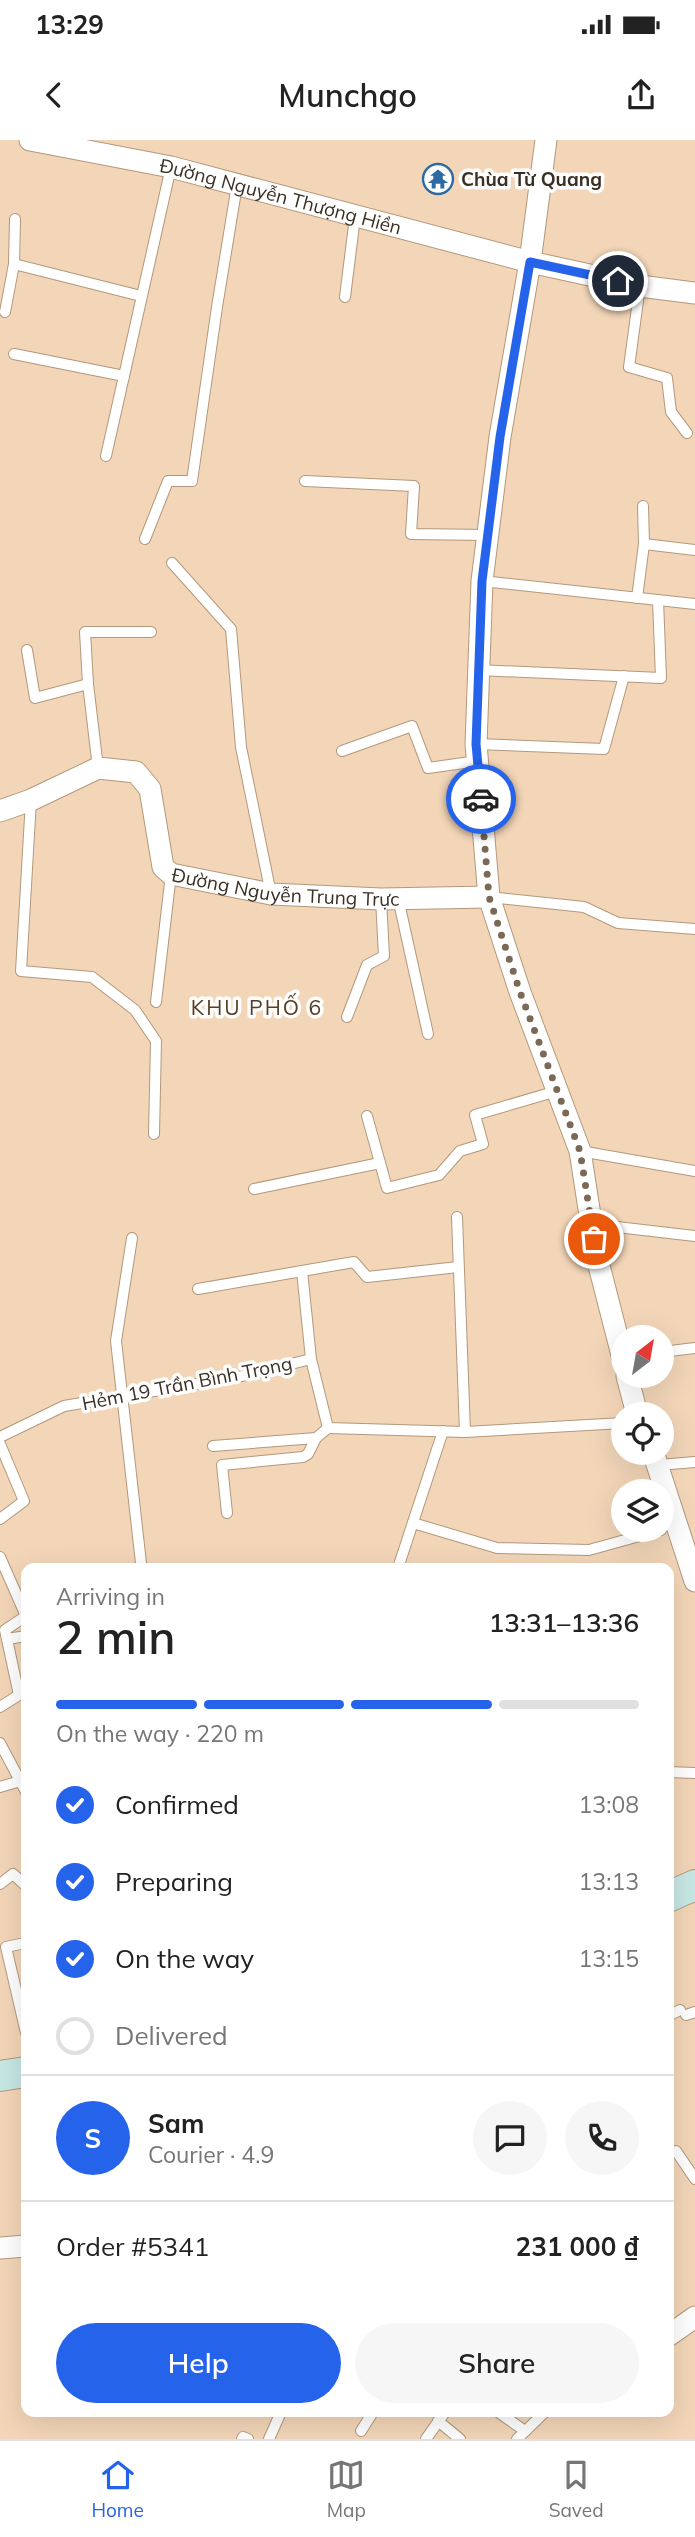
<!DOCTYPE html>
<meta charset="utf-8">
<style>
:root{--surface:#fff;--page:#f6f6f6;--text:#222;--muted:#767676;--line:#e0e0e0;--accent:#2563eb}
body{margin:0;font-family:Mulish,sans-serif;background:var(--page);color:var(--text);height:100vh;display:flex;flex-direction:column;font-size:26px;white-space:nowrap}
*{box-sizing:border-box;margin:0}
p{font-size:23px;color:var(--muted)}
.icon{flex:none;width:38px;height:38px;fill:none;stroke:currentColor;stroke-width:2;stroke-linecap:round;stroke-linejoin:round}
.map{position:relative;flex:1;overflow:hidden}
.panel{position:absolute;left:21px;top:1423px;width:653px;height:854px;display:flex;flex-direction:column;background:var(--surface);border-radius:14px;box-shadow:0 7px 28px #0002}
.panel>*{flex:none}
.needle{width:46px;rotate:31deg}
.buttons{position:absolute;left:611px;top:1185px;display:grid;gap:14px}
.buttons a{display:grid;place-items:center;width:63px;height:63px;border-radius:50%;background:var(--surface);box-shadow:0 7px 28px #0002;font-size:35px}
.pin{position:absolute;display:grid;place-items:center;width:60px;height:60px;color:#fff;margin:-30px;border:4px solid #fff;border-radius:50%;box-shadow:0 2px 7px #0007}
.courier{position:absolute;display:grid;place-items:center;width:70px;height:70px;margin:-35px;border:5px solid #2563eb;border-radius:50%;background:#fff;color:#222;box-shadow:0 2px 9px #0007}
.summary em{font-style:normal;font-weight:600}
.summary div{display:flex;flex-direction:column-reverse}
.summary{display:flex;align-items:center;justify-content:space-between;height:119px;padding:0 35px}
h1{font-size:46px;font-weight:600;line-height:52px}
.bar{display:grid;grid-template-columns:repeat(4,1fr);gap:10px 7px;align-content:center;height:84px;padding:0 35px}
.bar i{height:9px;border-radius:5px;background:var(--line)}
.bar .on{background:var(--accent)}
.bar p{grid-column:span 4}
.line{display:flex;align-items:center;gap:18px;padding:0 35px;border-top:2px solid var(--line)}
.line div{flex:1}
.round{display:grid;place-items:center;flex:none;width:74px;height:74px;border-radius:37px;background:var(--page)}
ol{padding:0 35px;list-style:none}
li{display:flex;align-items:center;gap:21px;height:77px}
li p{margin-inline-start:auto}
li .icon{padding:7px;border-radius:50%;background:var(--accent);color:#fff;stroke-width:4}
li:last-child{color:var(--muted)}
li i{width:38px;height:38px;border:4px solid var(--line);border-radius:50%}
.action{display:flex;gap:14px;margin-top:auto;padding:14px 35px}
.action a{flex:1;height:80px;border-radius:42px;background:var(--accent);color:#fff;font-size:28px;font-weight:600;line-height:80px;text-align:center}
.action a+a{background:var(--page);color:var(--text)}
.status{display:flex;justify-content:space-between;align-items:center;height:49px;padding:0 35px;background:var(--surface);direction:ltr}
.status svg{height:19px;fill:currentColor}
header{display:flex;justify-content:space-between;align-items:center;height:91px;padding:0 35px;background:var(--surface);font-size:32px;font-weight:600}
.tabs{display:flex;justify-content:space-around;align-items:center;height:98px;border-top:2px solid var(--line);background:var(--surface);font-size:19px;color:var(--muted)}
.tabs a{display:grid;justify-items:center;gap:4px}
.tabs .on{color:var(--accent)}
.map>svg:first-child{display:block}
</style>
<div class="status"><b>13:29</b><svg viewBox="0 0 49 12"><path d="M0 12V9h3v3zM5 12V6h3v6zM10 12V3h3v9zM15 12V0h3v12zM26 1h20v11H26zM47 4h2v5h-2z"/></svg></div>
<header><svg class="icon" aria-label="back" viewBox="0 0 24 24"><path d="M15 5l-7 7 7 7"/></svg>Munchgo<svg class="icon" aria-label="share" viewBox="0 0 24 24"><path d="M12 15V3M7 8l5-5 5 5M5 13v7h14v-7"/></svg></header>
<div class="map">
<svg width="695" height="2299" viewBox="0 0 695 2299">
<rect width="100%" height="100%" fill="#f3d6b8"/>
<g fill="none" stroke-linecap="round" stroke-linejoin="round">
<g stroke="#b3987b" stroke-width="12">
<g id="lane">
<path d="M14 124 15 79"/>
<path d="M640 146 629 227 667 238 671 272 687 293"/>
<path d="M345 157 355 77"/>
<path d="M5 172 14 124 141 156"/>
<path d="M14 214 124 236"/>
<path d="M106 316 171 27"/>
<path d="M305 341 414 346 411 394 488 395"/>
<path d="M643 366 644 404"/>
<path d="M145 399 168 341H192L217 167 237 45"/>
<path d="M172 423 231 489 241 607 271 754"/>
<path d="M482 441 695 464"/>
<path d="M637 458 644 404 695 410"/>
<path d="M27 510 35 558 88 544 98 628"/>
<path d="M478 530 661 538 658 460"/>
<path d="M88 544 85 492H151"/>
<path d="M476 604 604 609 624 536"/>
<path d="M342 611 412 586 428 628 478 621"/>
<path d="M31 660 21 831 92 837 135 870 156 901 154 994"/>
<path d="M489 757 584 767 618 783 695 789"/>
<path d="M398 758 428 894"/>
<path d="M156 862 171 734"/>
<path d="M347 877 367 825 384 816 381 759"/>
<path d="M367 976 387 1048 439 1035 460 1011 483 1004 475 975 557 951"/>
<path d="M580 1011 695 1031"/>
<path d="M254 1049 380 1023"/>
<path d="M457 1077 465 1292"/>
<path d="M591 1084 695 1096"/>
<path d="M132 1098 116 1201 141 1423"/>
<path d="M302 1131 354 1122 367 1137 458 1127"/>
<path d="M198 1149 302 1131 311 1219"/>
<path d="M662 1212 695 1208"/>
<path d="M0 1297 64 1266 238 1237 311 1219 328 1288 465 1292 623 1283"/>
<path d="M0 1304 24 1361 0 1379"/>
<path d="M213 1306 316 1298"/>
<path d="M659 1325 695 1322"/>
<path d="M227 1373 222 1325 303 1317 308 1314 316 1298 328 1288"/>
<path d="M413 1383 497 1408 589 1410 661 1390"/>
<path d="M0 1417 26 1476 5 1490 19 1555 0 1567"/>
<path d="M398 1428 443 1291"/>
<path d="M7 1499 26 1496"/>
<path d="M0 1603 26 1652"/>
<path d="M668 1632 695 1633"/>
<path d="M0 1647 24 1640"/>
<path d="M0 1744 13 1734 26 1746"/>
<path d="M25 1803 6 1807 26 1893"/>
<path d="M686 1875 695 1872"/>
<path d="M668 1876 680 1870"/>
<path d="M668 2013 676 2011 695 2039"/>
<path d="M498 2272 525 2291"/>
<path d="M438 2281 460 2299"/>
<path d="M361 2291 373 2272"/>
<path d="M242 2299 243 2297 248 2299"/>
<path d="M269 2299 281 2272"/>
<path d="M426 2299 445 2272"/>
<path d="M517 2299 545 2272"/>
</g>
</g>
<g stroke="#b3987b" stroke-width="23">
<g id="street">
<path id="s1" d="M30 0 171 27 530 122 640 146 695 153"/>
<path d="M546 0 530 122 500 297 482 441 476 604 489 757 520 852 580 1011 596 1114 623 1219"/>
<path id="s2" d="M0 671 31 660 98 628 136 632 150 649 163 727 171 734 271 754 381 759 489 757"/>
<path d="M627 1236 637 1274"/>
<path d="M653 1312 695 1441"/>
<path d="M0 2108 26 2106"/>
<path d="M668 2196 695 2177"/>
</g>
</g>
<g stroke="#b3987b" stroke-width="32">
<g id="secondary">
<path d="M668 1757 695 1745"/>
<path d="M0 1936 26 1932"/>
</g>
</g>
<use href="#lane" stroke="#fff" stroke-width="10"/>
<use href="#street" stroke="#fff" stroke-width="21"/>
<use href="#secondary" stroke="#c7e7e5" stroke-width="30"/>
</g>
<g fill="none" stroke-linecap="round" stroke-linejoin="round">
<path stroke="#7b6957" stroke-width="7" stroke-dasharray="0 12.6" d="M481 659 489 757 520 852 580 1011 594 1099"/>
<path stroke="#2563eb" stroke-width="9" d="M481 659 476 604 482 441 500 297 530 122 618 141"/>
</g>
<defs>
<g id="temple-ring" transform="scale(1.575)"><circle r="9.5" fill="#fdfdfd" stroke="#2d6aa1" stroke-width="1.5"/><path d="M0-6L5-2H3V0L6.5 2.5H4V6H1.5V3h-3V6H-4V2.5H-6.5L-3 0V-2H-5Z" fill="#2d6aa1"/></g>
</defs>
<g fill-rule="evenodd">
<use href="#temple-ring" x="438" y="39"/>
</g>
<g text-anchor="middle" dominant-baseline="central" stroke-width="7" stroke-linejoin="round" paint-order="stroke">
<g font-size="19" font-weight="bold" fill="#3a2f23" stroke="#fdfdfd" text-anchor="start">
<text x="461" y="39">Chùa Từ Quang</text>
</g>
<g font-size="19" fill="#3a2f23" stroke="#fdfdfd">
<text stroke="none"><textPath href="#s1" startOffset="257">Đường Nguyễn Thượng Hiền</textPath></text>
<text stroke="none"><textPath href="#s2" startOffset="373">Đường Nguyễn Trung Trực</textPath></text>
<text transform="translate(187 1243) rotate(-11)">Hẻm 19 Trần Bình Trọng</text>
</g>
<g font-size="21" letter-spacing="2" fill="#563e24" stroke="#fdfdfd">
<text x="257" y="867">KHU PHỐ 6</text>
</g>
</g>
</svg>
<div class="buttons">
<a><svg class="needle" viewBox="-14 -14 28 28"><path d="M0-13l5 13h-10z" fill="#e53935"/><path d="M0 13l5-13h-10z" fill="#767676"/></svg></a>
<a><svg class="icon" aria-label="locate" viewBox="0 0 24 24"><circle cx="12" cy="12" r="6"/><path d="M12 2v4M12 18v4M2 12h4M18 12h4"/></svg></a>
<a><svg class="icon" aria-label="layers" viewBox="0 0 24 24"><path d="M12 4l9 5-9 5-9-5zM3 14l9 5 9-5"/></svg></a>
</div>
<div class="pin" style="left:594px;top:1099px;background:#ea580c"><svg class="icon" aria-label="bag" viewBox="0 0 24 24"><path d="M5 8h14l-1 12H6zM9 8a3 3 0 0 1 6 0"/></svg></div>
<div class="pin" style="left:618px;top:141px;background:#1f2937"><svg class="icon" aria-label="home" viewBox="0 0 24 24"><path d="M3 11l9-7 9 7M6 9v11h12V9"/></svg></div>
<div class="courier" style="left:481px;top:659px"><svg class="icon" aria-label="car" viewBox="0 0 24 24"><path d="M5 17H2v-5l4-1 3-4h7l3 4 3 1v5h-3M9 17h6M6 11h13"/><circle cx="7" cy="17" r="2"/><circle cx="17" cy="17" r="2"/></svg></div>
<section class="panel">
<div class="summary"><div><h1>2 min</h1><p>Arriving in</p></div><em>13:31–13:36</em></div>
<div class="bar"><i class="on"></i><i class="on"></i><i class="on"></i><i></i><p>On the way · 220 m</p></div>
<ol>
<li><svg class="icon" aria-label="check" viewBox="0 0 24 24"><path d="M5 12l5 5 9-10"/></svg>Confirmed<p>13:08</p></li>
<li><svg class="icon" aria-label="check" viewBox="0 0 24 24"><path d="M5 12l5 5 9-10"/></svg>Preparing<p>13:13</p></li>
<li><svg class="icon" aria-label="check" viewBox="0 0 24 24"><path d="M5 12l5 5 9-10"/></svg>On the way<p>13:15</p></li>
<li><i></i>Delivered</li>
</ol>
<div class="line" style="height:126px"><b class="round" style="background:var(--accent);color:#fff">S</b><div><b>Sam</b><p>Courier · 4.9</p></div><a class="round"><svg class="icon" aria-label="chat" viewBox="0 0 24 24"><path d="M4 5h16v11H9l-5 4z"/></svg></a><a class="round"><svg class="icon" aria-label="phone" viewBox="0 0 24 24"><path d="M5 4h4l2 5-3 2q2 4 5 5l2-3 5 2v4C11 20 4 13 5 4z"/></svg></a></div>
<div class="line" style="height:91px"><div>Order #5341</div><b>231 000 ₫</b></div>
<div class="action"><a>Help</a><a>Share</a></div>
</section>
</div>
<nav class="tabs">
<a class="on"><svg class="icon" aria-label="home" viewBox="0 0 24 24"><path d="M3 11l9-7 9 7M6 9v11h12V9"/></svg>Home</a>
<a><svg class="icon" aria-label="map" viewBox="0 0 24 24"><path d="M3 6l6-2 6 2 6-2v14l-6 2-6-2-6 2zM9 4v14M15 6v14"/></svg>Map</a>
<a><svg class="icon" aria-label="saved" viewBox="0 0 24 24"><path d="M7 4h10v16l-5-4-5 4z"/></svg>Saved</a>
</nav>
